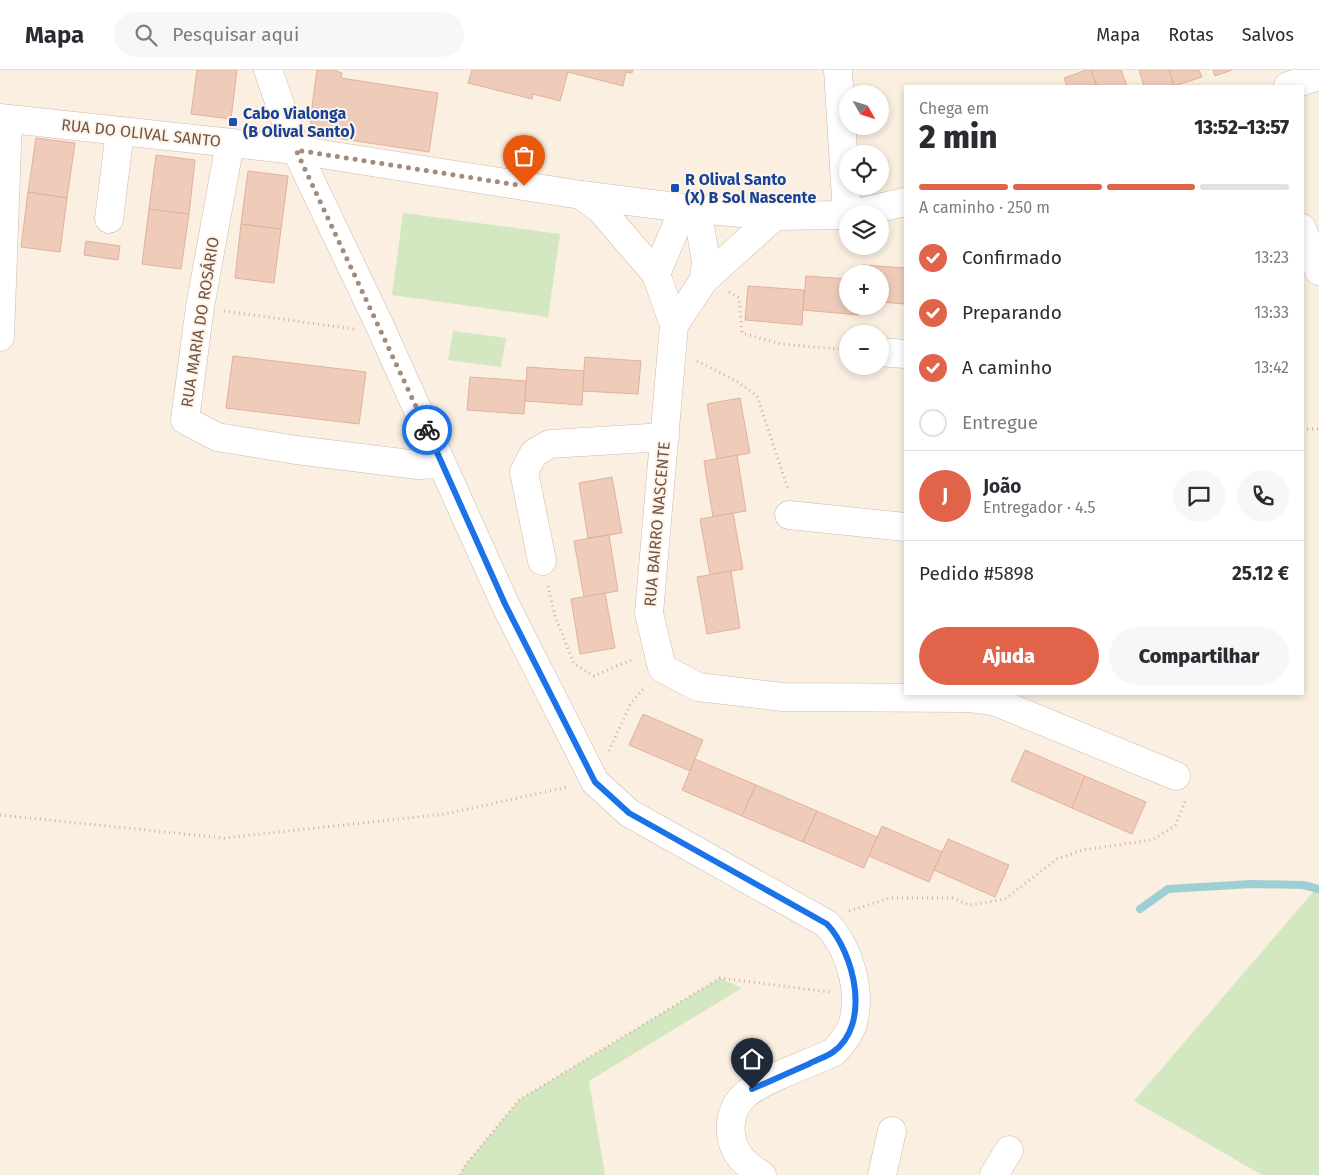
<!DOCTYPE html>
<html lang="pt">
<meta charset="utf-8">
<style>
:root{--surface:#fff;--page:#f7f7f7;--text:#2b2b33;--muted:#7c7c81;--line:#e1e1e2;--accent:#e1634a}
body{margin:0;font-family:"Fira Sans",sans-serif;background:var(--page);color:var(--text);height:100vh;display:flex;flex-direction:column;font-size:19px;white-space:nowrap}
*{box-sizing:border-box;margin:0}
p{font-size:16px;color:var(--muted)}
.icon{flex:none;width:28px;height:28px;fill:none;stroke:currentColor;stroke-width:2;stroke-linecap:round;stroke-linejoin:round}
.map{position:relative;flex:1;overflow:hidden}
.sheet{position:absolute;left:904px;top:15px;width:400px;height:610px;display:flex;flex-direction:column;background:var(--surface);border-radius:0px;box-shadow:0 2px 8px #0003}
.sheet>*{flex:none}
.needle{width:32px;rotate:129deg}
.tools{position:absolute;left:839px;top:15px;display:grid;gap:10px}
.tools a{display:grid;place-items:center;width:50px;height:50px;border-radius:50%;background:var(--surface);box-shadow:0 2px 8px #0003;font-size:25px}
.pin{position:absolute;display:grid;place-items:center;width:42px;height:42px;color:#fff;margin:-51px -21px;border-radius:50% 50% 50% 0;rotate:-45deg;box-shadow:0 0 5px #0007}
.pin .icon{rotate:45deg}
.courier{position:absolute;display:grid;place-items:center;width:50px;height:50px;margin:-25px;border:4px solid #1a73e8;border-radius:50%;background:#fff;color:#222;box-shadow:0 1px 6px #0007}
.headline em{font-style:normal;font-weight:800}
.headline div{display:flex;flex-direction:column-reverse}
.headline{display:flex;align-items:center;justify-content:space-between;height:85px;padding:0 15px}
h1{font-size:32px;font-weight:800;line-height:38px}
.bar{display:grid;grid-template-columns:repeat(4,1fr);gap:8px 5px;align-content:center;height:60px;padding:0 15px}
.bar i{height:6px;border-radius:4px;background:var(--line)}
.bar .on{background:var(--accent)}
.bar p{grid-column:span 4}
.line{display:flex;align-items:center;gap:12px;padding:0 15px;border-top:1px solid var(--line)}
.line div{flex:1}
.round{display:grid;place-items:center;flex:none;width:52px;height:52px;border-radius:26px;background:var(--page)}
ol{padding:0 15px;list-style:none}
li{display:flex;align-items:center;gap:15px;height:55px}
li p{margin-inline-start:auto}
li .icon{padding:5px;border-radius:50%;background:var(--accent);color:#fff;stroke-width:4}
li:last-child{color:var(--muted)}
li i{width:28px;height:28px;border:2px solid var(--line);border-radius:50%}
.cta{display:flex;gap:10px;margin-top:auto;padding:10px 15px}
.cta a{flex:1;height:58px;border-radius:30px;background:var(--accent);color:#fff;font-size:20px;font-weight:800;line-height:58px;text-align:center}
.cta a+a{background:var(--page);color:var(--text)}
header{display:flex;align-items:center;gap:30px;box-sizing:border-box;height:70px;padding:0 25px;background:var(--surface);border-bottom:1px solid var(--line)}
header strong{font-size:24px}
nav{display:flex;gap:28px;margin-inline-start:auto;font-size:18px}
.search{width:350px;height:45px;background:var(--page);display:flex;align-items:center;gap:12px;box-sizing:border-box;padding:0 18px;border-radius:28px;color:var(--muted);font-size:19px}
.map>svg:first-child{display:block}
</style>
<header>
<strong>Mapa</strong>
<div class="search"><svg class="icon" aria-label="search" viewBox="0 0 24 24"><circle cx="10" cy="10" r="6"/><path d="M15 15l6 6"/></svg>Pesquisar aqui</div>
<nav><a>Mapa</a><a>Rotas</a><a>Salvos</a></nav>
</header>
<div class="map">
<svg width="1319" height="1105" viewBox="0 0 1319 1105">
<rect width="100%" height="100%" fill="#fbefe1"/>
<g fill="#d3e7c1">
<path d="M403 143 560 164 548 247 392 225Z"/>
<path d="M453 261 506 268 501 297 448 290Z"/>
<path d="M1319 815V1105H1262L1134 1031Z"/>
<path d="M720 908 742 918 589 1011 605 1105H460L463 1098 519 1030Z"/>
</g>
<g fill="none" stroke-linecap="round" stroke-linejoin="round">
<path stroke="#9ecfd5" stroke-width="8" d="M1140 839 1168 819 1251 814 1303 815 1319 819"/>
</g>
<g fill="#efccba" stroke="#e1b19b">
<path d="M197 0H237L231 49 191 44Z"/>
<path d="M317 0H334L342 3 341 8 438 23 429 82 316 65 310 51Z"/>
<path d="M472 0H633L632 3 626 2 623 16 568 2 560 31 533 24 532 29 468 13Z"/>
<path d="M1086 0H1091L1096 16H1067L1064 8Z"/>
<path d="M1091 0H1121L1127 16H1097Z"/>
<path d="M1139 0H1169L1174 16H1144Z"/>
<path d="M1169 0H1199L1202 7 1174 16Z"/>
<path d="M1213 0H1232L1215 6Z"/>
<path d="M36 68 75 73 67 128 28 122Z"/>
<path d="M156 85 195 90 189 144 149 139Z"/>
<path d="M248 101 288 106 281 159 241 154Z"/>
<path d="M28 122 67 128 60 182 21 177Z"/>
<path d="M149 139 189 144 181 199 142 194Z"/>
<path d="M241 154 281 159 274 213 235 208Z"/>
<path d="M86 171 120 176 118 190 84 185Z"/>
<path d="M863 195 905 198V234L880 232V204H862Z"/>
<path d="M806 206 848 209V236H859V245L803 240Z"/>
<path d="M748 216 804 220 802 255 745 250Z"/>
<path d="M233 286 366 302 359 354 226 338Z"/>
<path d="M585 287 641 291 638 324 582 321Z"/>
<path d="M527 297 584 301 582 335 525 331Z"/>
<path d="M470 307 526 311 524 344 467 340Z"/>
<path d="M740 328 750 383 717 389 707 334Z"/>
<path d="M737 385 746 441 713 447 704 391Z"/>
<path d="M612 407 622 463 588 468 579 413Z"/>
<path d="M733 443 743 499 710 505 700 449Z"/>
<path d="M609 465 618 521 584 527 574 471Z"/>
<path d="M731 501 740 558 707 564 697 507Z"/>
<path d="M605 523 615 578 580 584 571 529Z"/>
<path d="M643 644 703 670 690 701 629 675Z"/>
<path d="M1025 680 1085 706 1072 738 1011 711Z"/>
<path d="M695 689 756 715 742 746 682 720Z"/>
<path d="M1085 706 1146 732 1132 764 1072 738Z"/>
<path d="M756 715 817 741 803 772 742 746Z"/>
<path d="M817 741 877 767 864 798 803 772Z"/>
<path d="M882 756 942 782 929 812 869 786Z"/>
<path d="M948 769 1009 795 995 827 934 800Z"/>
</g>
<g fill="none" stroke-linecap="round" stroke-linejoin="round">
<g stroke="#ceb9ac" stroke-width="29">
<g id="minor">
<path d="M268 0 296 80 379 254 505 534 595 712 629 743 827 854C849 878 862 920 853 953 850 964 841 974 834 982 811 993 760 1010 744 1026 734 1035 729 1051 731 1064 733 1084 746 1095 762 1105"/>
<path d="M838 0 847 145"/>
<path d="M1288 16 1319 6"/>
<path d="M0 48 296 80 581 125 684 138 775 146 848 145"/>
<path d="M230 73 200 237 185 350 217 367 296 380 418 395 442 394"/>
<path d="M581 125 601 140 656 204 674 255 649 543 662 598 698 617 783 627 970 628 994 631 1176 706"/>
<path d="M853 144 905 132"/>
<path d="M109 149 120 61"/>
<path d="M1302 158 1319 201"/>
<path d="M656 204 684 138"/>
<path d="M704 210 775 146"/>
<path d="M674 255 704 210 706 191 697 139"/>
<path d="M0 267 8 49"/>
<path d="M880 282 905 284"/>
<path d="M789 445 905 457"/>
<path d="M542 491 524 402 534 383 550 374 665 367"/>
<path d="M882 1105 892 1061"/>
<path d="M994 1105 1009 1080"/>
</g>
</g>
<g stroke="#d4af9e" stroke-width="3" stroke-dasharray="1 4" stroke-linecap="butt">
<path d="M729 222 739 228 742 263 781 274 848 280"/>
<path d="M224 241 354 259"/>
<path d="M697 291 738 312 757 326 788 419"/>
<path d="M1302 359H1319"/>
<path d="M548 516 555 546 574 594 594 606 631 590"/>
<path d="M609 681 631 633 645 617"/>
<path d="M0 745 224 768 445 744 568 717"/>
<path d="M849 841 890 828H952L970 835 1005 829 1057 789 1083 780 1152 770 1175 756 1186 729"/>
<path d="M460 1105 463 1098 519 1030 720 908 830 922"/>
</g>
<use href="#minor" stroke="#fff" stroke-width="28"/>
</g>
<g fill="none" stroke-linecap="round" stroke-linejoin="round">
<path stroke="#a18b7e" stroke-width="5" stroke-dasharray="0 9" d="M427 360 296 80 524 116"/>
<path stroke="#1a73e8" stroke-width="6" d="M427 360 505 534 595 712 629 743 827 854C854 883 872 954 833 982 826 987 816 990 809 994 790 1002 771 1011 752 1019"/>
</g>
<g fill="#1a4fb4" stroke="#fef4e7" stroke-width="2">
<rect x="228" y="47" width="10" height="10" rx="2.5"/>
<rect x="670" y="113" width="10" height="10" rx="2.5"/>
</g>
<g text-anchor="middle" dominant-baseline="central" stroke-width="4" stroke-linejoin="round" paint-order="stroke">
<g font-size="16" font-weight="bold" fill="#164399" stroke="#fef4e7" text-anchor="start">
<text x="243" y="43">Cabo Vialonga<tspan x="243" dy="18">(B Olival Santo)</tspan></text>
<text x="685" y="109">R Olival Santo<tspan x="685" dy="18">(X) B Sol Nascente</tspan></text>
</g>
<g font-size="16" fill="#715549" stroke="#fef4e7">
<text transform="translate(141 63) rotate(6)">RUA DO OLIVAL SANTO</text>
<text transform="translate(200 252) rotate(-81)">RUA MARIA DO ROSÁRIO</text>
<text transform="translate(657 454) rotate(-85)">RUA BAIRRO NASCENTE</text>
</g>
</g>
</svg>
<div class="tools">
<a><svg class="needle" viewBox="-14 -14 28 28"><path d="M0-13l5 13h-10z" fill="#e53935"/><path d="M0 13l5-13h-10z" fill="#7c7c81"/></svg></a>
<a><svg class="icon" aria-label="locate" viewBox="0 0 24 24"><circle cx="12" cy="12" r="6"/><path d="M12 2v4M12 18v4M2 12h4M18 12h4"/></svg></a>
<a><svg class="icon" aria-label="layers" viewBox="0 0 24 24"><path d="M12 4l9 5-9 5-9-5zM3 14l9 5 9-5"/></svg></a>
<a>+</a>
<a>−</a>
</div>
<div class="pin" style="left:524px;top:116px;background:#ea580c"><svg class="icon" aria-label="bag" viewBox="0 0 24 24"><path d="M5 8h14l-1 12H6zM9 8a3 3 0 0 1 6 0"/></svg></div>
<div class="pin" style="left:752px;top:1019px;background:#1f2937"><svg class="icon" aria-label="home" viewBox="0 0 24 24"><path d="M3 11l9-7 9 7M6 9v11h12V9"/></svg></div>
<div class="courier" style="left:427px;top:360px"><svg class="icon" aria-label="bike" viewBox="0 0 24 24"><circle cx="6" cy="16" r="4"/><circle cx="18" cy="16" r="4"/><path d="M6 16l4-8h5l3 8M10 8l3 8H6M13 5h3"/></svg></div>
<section class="sheet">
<div class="headline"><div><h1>2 min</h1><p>Chega em</p></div><em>13:52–13:57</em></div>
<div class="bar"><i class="on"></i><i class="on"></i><i class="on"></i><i></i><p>A caminho · 250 m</p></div>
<ol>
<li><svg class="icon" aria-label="check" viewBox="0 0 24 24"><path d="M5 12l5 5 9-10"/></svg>Confirmado<p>13:23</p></li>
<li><svg class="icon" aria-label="check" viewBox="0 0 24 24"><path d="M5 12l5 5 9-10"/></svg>Preparando<p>13:33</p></li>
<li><svg class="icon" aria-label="check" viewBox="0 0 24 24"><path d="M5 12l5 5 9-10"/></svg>A caminho<p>13:42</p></li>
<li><i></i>Entregue</li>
</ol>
<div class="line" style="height:90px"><b class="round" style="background:var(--accent);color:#fff">J</b><div><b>João</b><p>Entregador · 4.5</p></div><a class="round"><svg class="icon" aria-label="chat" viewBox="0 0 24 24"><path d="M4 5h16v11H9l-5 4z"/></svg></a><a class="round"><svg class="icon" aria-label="phone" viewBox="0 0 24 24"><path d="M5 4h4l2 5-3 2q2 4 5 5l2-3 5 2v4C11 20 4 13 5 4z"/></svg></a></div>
<div class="line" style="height:65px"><div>Pedido #5898</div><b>25.12 €</b></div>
<div class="cta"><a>Ajuda</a><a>Compartilhar</a></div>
</section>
</div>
